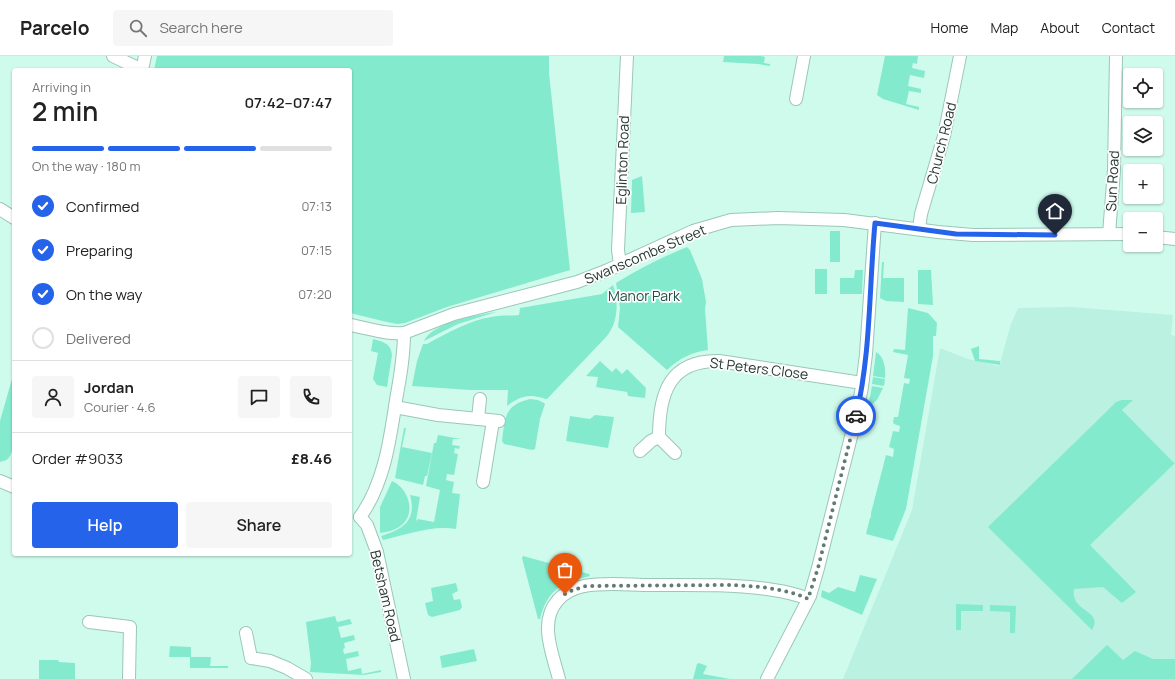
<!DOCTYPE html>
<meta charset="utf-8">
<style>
:root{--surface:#fff;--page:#f6f6f6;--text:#222;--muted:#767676;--line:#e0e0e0;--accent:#2563eb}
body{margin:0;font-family:Manrope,sans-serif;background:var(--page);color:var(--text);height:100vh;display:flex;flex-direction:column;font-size:15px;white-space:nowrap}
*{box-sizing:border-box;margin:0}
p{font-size:13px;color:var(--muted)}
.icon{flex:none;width:22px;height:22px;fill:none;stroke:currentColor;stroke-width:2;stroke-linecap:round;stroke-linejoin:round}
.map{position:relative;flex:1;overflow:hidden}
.details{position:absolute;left:12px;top:12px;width:340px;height:488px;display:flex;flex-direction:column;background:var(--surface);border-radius:4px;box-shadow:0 1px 3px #0004}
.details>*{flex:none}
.tools{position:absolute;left:1123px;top:12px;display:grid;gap:8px}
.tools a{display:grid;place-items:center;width:40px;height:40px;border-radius:4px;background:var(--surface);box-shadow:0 1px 3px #0004;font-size:20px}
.pin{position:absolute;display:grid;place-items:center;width:34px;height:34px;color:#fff;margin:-41px -17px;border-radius:50% 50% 50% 0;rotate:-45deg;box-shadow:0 0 4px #0007}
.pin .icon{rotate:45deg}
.courier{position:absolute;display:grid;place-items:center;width:40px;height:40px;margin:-20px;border:3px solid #2563eb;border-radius:50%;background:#fff;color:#222;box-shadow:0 1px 5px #0007}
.overview em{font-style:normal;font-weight:600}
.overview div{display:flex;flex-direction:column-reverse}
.overview{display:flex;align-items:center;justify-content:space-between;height:68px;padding:0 20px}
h1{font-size:26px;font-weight:600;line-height:30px}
.bar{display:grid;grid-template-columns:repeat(4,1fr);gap:6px 4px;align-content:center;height:48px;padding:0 20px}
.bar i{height:5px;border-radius:3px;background:var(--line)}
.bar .selected{background:var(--accent)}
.bar p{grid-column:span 4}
.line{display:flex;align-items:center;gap:10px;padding:0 20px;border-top:1px solid var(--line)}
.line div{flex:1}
.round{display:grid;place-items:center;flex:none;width:42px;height:42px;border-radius:4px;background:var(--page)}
ol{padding:0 20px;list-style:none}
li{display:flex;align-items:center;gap:12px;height:44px}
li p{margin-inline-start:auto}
li .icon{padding:4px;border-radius:50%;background:var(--accent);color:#fff;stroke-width:4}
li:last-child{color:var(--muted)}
li i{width:22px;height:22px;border:2px solid var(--line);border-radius:50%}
.cta{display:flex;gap:8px;margin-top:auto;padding:8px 20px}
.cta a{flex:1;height:46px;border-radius:4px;background:var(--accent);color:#fff;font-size:16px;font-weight:600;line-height:46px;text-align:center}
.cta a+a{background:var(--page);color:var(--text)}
header{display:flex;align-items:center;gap:24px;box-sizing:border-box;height:56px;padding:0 20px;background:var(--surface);border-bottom:1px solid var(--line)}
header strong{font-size:19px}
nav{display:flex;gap:22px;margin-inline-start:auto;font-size:14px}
.search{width:280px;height:36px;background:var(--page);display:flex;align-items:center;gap:10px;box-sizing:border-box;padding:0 14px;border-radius:4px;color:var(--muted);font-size:15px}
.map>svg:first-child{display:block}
</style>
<header>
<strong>Parcelo</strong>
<div class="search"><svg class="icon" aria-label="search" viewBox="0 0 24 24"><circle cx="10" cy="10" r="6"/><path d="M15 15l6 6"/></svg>Search here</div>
<nav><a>Home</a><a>Map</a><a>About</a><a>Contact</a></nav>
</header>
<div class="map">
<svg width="1175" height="623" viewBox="0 0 1175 623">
<rect width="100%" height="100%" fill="#cffbed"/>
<path fill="#bbf1e0" d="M1072 251 1173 259 1171 279 1175 280V623H843L912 454 940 292 968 303 999 310 1011 268 1018 252Z"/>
<g fill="#84eacd">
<path d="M157 0H549V17L570 214 447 251 405 267 397 268 387 266 350 257V14H154Z"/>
<path d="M724 0H761L765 1 764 7 770 8V10L758 8 723 6Z"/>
<path d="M885 0H918L917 8 913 7 912 12 925 15 924 22 910 19 908 30 921 33V37L909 35 906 48 919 51V54L883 43 877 39Z"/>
<path d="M642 120 645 156 631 157 632 124Z"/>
<rect x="830" y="175" width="10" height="31"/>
<path d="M687 191 690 194 702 223 706 246 705 253 708 294C691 296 679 303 667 314L618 271 620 252 616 227C639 213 662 201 687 191Z"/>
<path d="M882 206H884L883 222H904V246L886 245 880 242Z"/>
<rect x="815" y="213" width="12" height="25"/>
<path d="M855 214H863L862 238H840V222H854Z"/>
<path d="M918 214H931L933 249 918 248Z"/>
<path d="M613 229C619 246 618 266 607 280L547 343C544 343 541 341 538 341 526 338 516 343 507 350L508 334H470L412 330 417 305 423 288H427C447 277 468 265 491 261 500 259 510 260 519 259L520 252 602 238Z"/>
<path d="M908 252 928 257 937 267 936 280H933V300L906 453 893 485 866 478 870 462 871 461V457L886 399 893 401 894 393 889 391 893 375 899 376 900 370 894 368 893 366 894 361H898L904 327 909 328 910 323 904 322 908 299 893 296 894 293 905 294Z"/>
<path d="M496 256 458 268 424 285C433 266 477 259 496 256Z"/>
<path d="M373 283C383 286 391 287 392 299L387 331 377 329 373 323 378 297 371 295Z"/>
<path d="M979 290V303L1000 305V309L975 305 971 293Z"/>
<path d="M876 296C884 300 886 313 885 322L873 320Z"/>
<path d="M600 305 612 316 616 312 622 318 627 313 646 332 645 342 628 340 627 336 596 331 598 321 586 320Z"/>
<path d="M14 316C14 335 18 386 10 400 8 404 4 405 0 406V365Z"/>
<path d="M873 321 885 323 884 330 872 328Z"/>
<path d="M872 330 883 332 877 344 868 352Z"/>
<path d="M530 343 538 344 544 347 545 348 540 363 535 393 532 394 504 388 502 385C505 362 504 349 530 343Z"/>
<path d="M1122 344H1133L1122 354 1173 406 1175 407 1090 489 1136 536 1122 547 1103 531 1074 533C1070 557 1104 553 1092 574L988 471 1104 358 1116 346Z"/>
<path d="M595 359 614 361 608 392 566 385 570 360 590 363Z"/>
<path d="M404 372H406L402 391 432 397 427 420H425L423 429 395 422Z"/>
<path d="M438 379 461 383H453L452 389 460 390 459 393 455 392 454 397 458 398 454 419 447 418 446 424 454 426 452 437 460 438 456 473C432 469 406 479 383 484L381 480C403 473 417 465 410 439L420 441 416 465 418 463 434 466 440 434 426 430 434 387H436Z"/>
<path d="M392 425C410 433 417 460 399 471 393 475 386 476 380 477V451Z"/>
<path d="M523 500 589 518 590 520C562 527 548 532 540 563H538L522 502Z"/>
<path d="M860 519 877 523 862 559 821 541 822 534 829 537 838 531 855 536Z"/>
<path d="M456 527 458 535 452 538 454 544 460 543 462 551 460 554 432 561 428 559 425 547 433 545 431 532Z"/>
<path d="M956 548 983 549V555H961V574H956Z"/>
<path d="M990 549 1016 550 1015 577H1010V556L990 555Z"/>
<path d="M335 560 337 566 350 563 352 568 338 571 341 582 354 579 355 584 344 587 345 592 343 593 344 598 358 595 359 600 346 603 348 615 361 612 362 618 381 614V616L364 619 310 616 311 607 306 566Z"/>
<path d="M1107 589 1123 604 1135 595 1153 603H1175V623H1072Z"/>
<path d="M170 590 191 591V601H211L210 610H228V612H190V601H169Z"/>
<path d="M474 593 477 605 442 612 440 600Z"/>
<path d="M39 604H58L59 606 75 607V623H39Z"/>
<path d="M699 607 707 610 703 618 730 623H693L697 608Z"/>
</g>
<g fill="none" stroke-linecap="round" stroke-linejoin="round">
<g stroke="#9bc6b8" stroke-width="14">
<g id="street">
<path d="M113 0 142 14"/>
<path d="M142 14 145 0"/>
<path d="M796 43 804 0"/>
<path d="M0 153 14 162"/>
<path d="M919 173 921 158 944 80 960 0"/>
<path d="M1109 178 1114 114 1116 0"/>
<path d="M1156 181 1175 183"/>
<path d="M620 208 618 194 627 0"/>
<path d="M350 269C368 272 386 279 404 277L454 258 577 226 608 214 693 175 731 164 778 162 844 164 938 176 973 179 1130 178"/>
<path d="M395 351 438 359 499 365"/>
<path d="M478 363 480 343"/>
<path d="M659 381 675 397"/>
<path d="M640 395 651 385 659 381C659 338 669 304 719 305L862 327"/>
<path d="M0 425 14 431"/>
<path d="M483 426 493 365"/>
<path d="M360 461C384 428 390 384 396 344 400 322 404 300 404 277"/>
<path d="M360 461 367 469 377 496 404 623"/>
<path d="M89 566 130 571 129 623"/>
<path d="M246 577 251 602 270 605 287 612 306 623"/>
<path d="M559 623C553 599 538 566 558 544 564 537 575 532 584 530 606 526 630 529 651 529 690 529 729 528 767 533 781 535 795 537 808 543"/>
<path d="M767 623 810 540 818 512 856 361 862 331 866 298 875 167"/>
</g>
</g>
<use href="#street" stroke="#fff" stroke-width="12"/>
</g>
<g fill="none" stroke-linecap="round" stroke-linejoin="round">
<path stroke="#607c73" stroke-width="4" stroke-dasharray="0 7.2" d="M565 538 573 534 586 530 729 529C755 530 785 532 808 543L818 512 856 360"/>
<path stroke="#2563eb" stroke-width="5" d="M856 360C871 297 869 231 875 167L956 178 1055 179"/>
</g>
<g text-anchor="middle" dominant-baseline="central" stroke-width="3.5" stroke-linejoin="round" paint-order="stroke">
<g font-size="14" fill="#253731" stroke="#fdfdfd">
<text transform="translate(941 87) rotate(-76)">Church Road</text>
<text transform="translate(622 104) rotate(-88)">Eglinton Road</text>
<text transform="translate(1112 125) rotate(-87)">Sun Road</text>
<text transform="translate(645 198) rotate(-23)">Swanscombe Street</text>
<text transform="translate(759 312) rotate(7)">St Peters Close</text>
<text transform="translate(386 540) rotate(77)">Betsham Road</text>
</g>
<g font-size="14" fill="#224f43" stroke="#fdfdfd">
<text x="644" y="239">Manor Park</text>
</g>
</g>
</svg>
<div class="tools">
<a><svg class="icon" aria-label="locate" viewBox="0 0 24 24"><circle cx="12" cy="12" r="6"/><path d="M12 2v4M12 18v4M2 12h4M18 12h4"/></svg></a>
<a><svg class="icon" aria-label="layers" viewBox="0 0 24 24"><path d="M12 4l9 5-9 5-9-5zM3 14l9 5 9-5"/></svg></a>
<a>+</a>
<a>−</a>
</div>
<div class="pin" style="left:565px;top:538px;background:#ea580c"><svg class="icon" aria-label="bag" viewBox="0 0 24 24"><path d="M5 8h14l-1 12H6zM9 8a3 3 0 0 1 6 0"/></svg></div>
<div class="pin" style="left:1055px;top:179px;background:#1f2937"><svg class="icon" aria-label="home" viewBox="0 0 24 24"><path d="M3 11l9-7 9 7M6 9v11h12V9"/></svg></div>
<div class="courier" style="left:856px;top:360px"><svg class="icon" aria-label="car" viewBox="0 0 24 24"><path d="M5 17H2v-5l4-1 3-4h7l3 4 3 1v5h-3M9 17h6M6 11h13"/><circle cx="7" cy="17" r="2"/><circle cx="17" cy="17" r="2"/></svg></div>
<section class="details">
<div class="overview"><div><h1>2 min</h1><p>Arriving in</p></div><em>07:42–07:47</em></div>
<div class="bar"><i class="selected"></i><i class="selected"></i><i class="selected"></i><i></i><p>On the way · 180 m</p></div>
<ol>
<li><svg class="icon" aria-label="check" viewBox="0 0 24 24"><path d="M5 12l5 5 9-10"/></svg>Confirmed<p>07:13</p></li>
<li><svg class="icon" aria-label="check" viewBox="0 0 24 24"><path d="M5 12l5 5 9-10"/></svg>Preparing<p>07:15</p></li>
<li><svg class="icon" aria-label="check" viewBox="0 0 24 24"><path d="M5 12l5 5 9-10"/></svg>On the way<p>07:20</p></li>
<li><i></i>Delivered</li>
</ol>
<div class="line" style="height:72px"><a class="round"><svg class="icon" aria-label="person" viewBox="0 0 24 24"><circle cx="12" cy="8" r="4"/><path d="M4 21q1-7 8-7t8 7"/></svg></a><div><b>Jordan</b><p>Courier · 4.6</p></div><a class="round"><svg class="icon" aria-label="chat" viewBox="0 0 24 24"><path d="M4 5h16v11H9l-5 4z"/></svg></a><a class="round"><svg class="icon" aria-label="phone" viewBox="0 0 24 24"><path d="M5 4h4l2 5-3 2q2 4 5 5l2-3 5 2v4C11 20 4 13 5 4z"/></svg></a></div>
<div class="line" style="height:52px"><div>Order #9033</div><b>£8.46</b></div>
<div class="cta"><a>Help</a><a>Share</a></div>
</section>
</div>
